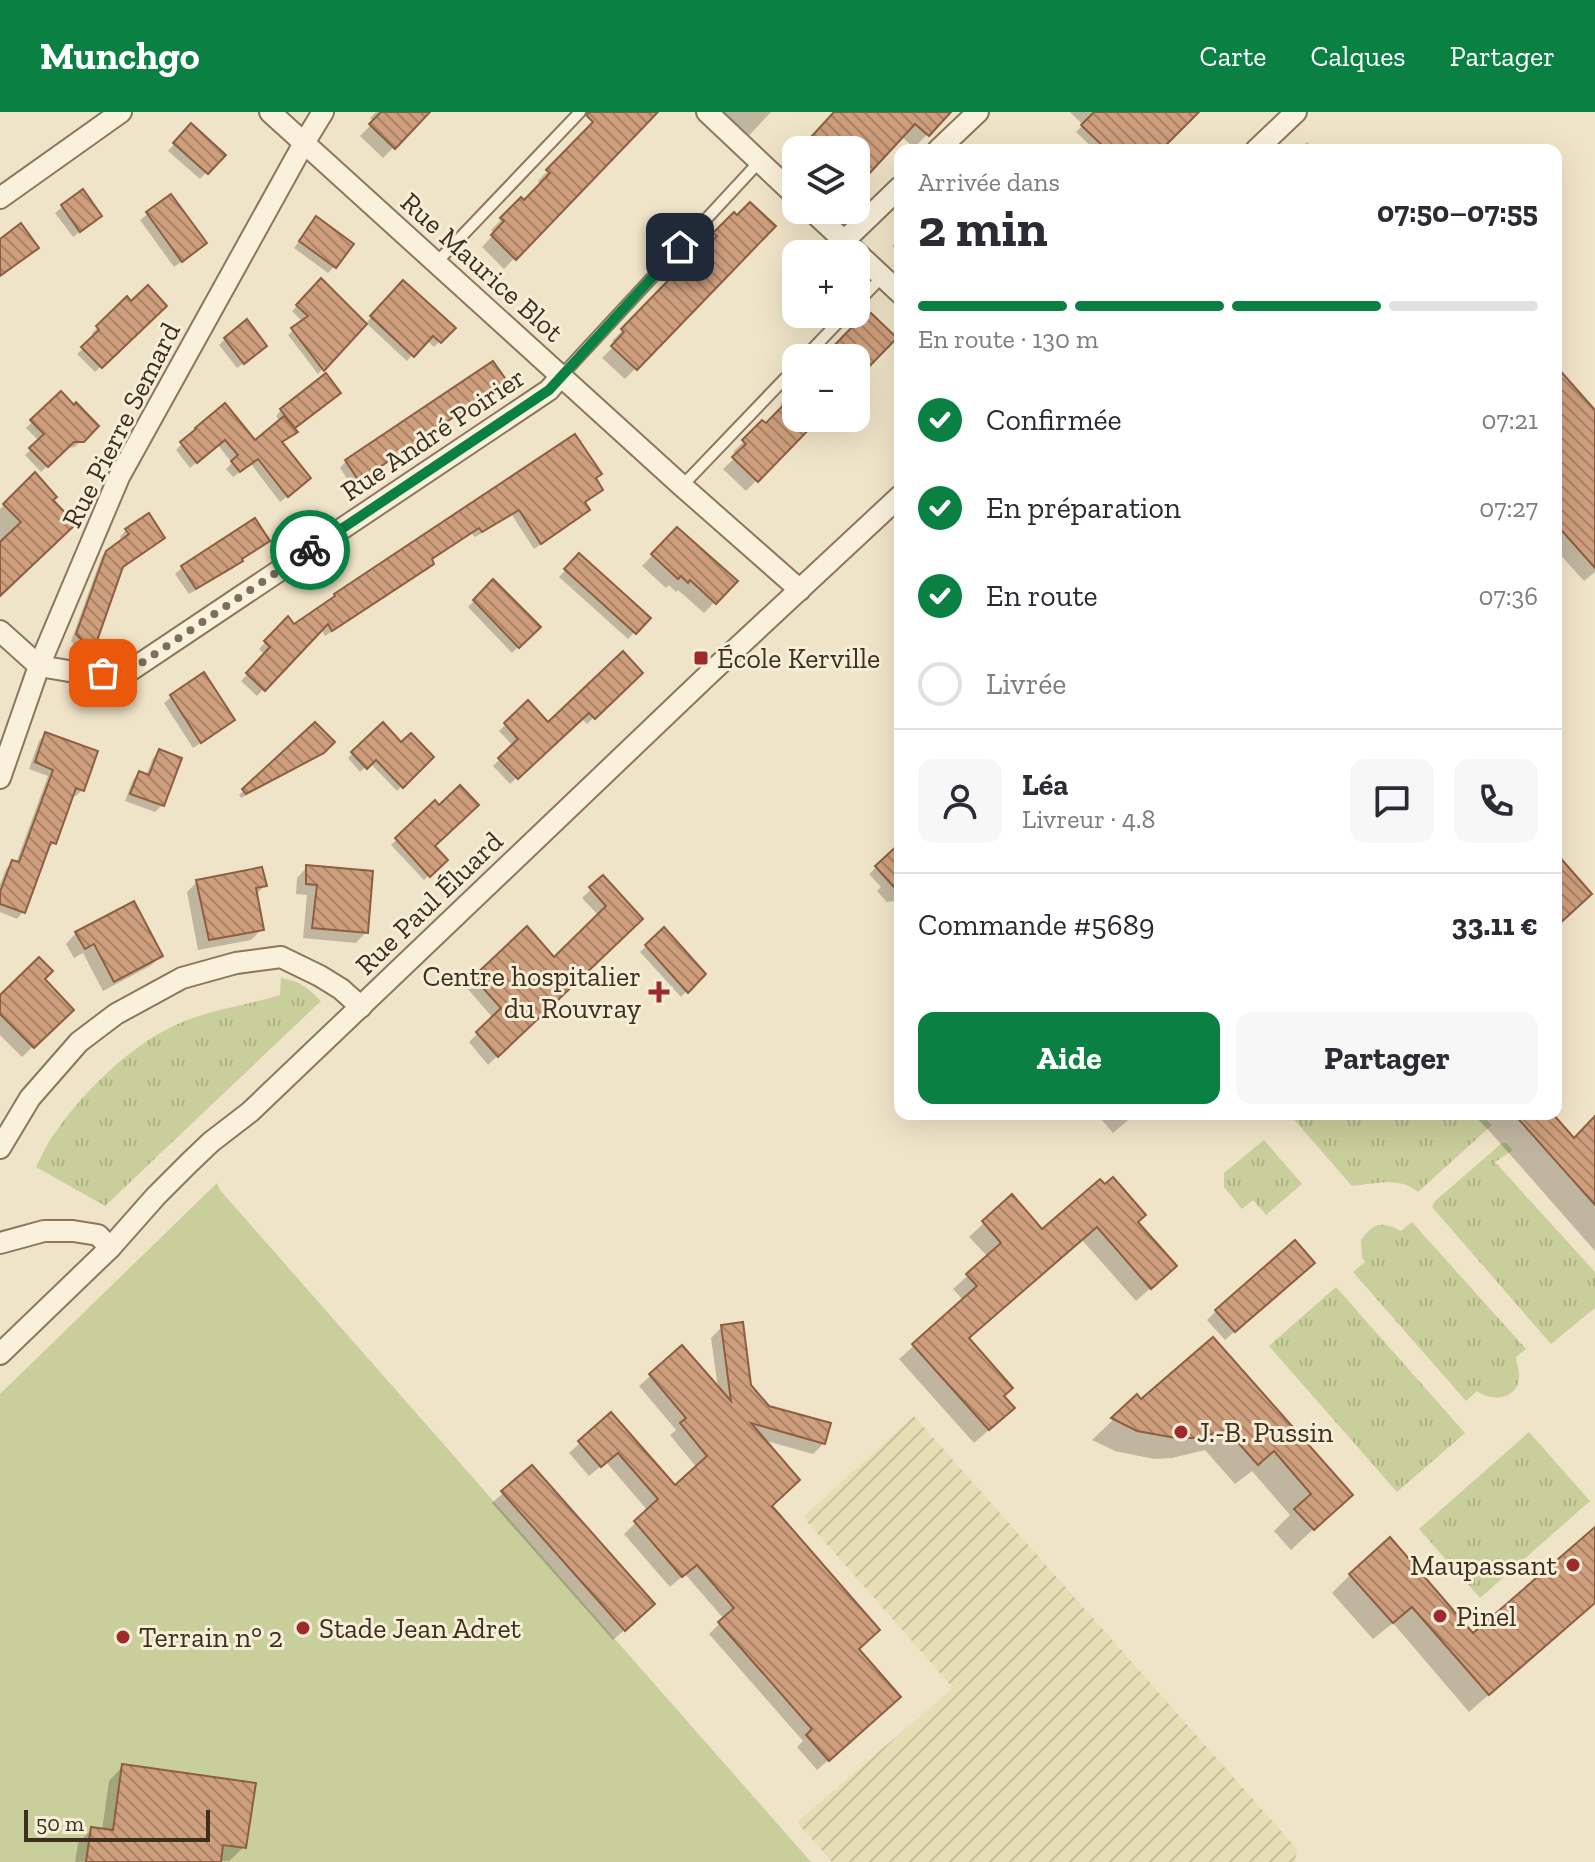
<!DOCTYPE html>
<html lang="fr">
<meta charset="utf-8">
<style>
:root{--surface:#fff;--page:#f7f7f7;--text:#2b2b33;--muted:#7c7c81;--line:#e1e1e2;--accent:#0b8043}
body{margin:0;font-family:"Zilla Slab",serif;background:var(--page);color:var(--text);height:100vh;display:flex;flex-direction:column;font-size:30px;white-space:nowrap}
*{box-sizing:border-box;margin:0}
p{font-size:26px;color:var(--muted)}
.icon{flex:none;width:44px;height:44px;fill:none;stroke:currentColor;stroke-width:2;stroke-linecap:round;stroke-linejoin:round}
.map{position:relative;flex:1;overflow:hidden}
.details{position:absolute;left:894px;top:32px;width:668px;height:976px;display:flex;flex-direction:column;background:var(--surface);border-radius:16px;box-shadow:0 8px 32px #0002}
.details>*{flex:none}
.fabs{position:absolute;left:782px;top:24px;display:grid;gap:16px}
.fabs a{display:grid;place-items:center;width:88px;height:88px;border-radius:16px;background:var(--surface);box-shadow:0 8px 32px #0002;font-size:40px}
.scale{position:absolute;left:24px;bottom:20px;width:186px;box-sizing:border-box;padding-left:8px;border:4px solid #3d2e20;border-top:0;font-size:22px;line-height:28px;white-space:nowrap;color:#3d2e20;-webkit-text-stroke:6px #f7eed8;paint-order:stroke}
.pin{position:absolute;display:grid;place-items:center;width:68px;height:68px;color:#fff;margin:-34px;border-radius:16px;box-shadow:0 4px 12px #0006}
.courier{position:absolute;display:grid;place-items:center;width:80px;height:80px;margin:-40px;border:6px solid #0b8043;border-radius:50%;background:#fff;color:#222;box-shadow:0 2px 10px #0007}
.headline em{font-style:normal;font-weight:700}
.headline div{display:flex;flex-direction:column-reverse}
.headline{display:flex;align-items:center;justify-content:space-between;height:136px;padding:0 24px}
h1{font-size:52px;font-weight:700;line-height:60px}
.bar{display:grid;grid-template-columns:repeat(4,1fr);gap:12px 8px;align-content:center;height:96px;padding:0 24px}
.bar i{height:10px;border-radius:6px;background:var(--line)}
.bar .on{background:var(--accent)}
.bar p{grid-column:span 4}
.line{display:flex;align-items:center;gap:20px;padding:0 24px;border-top:2px solid var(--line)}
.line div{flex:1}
.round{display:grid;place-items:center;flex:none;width:84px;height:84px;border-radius:16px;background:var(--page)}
ol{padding:0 24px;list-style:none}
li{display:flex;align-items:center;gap:24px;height:88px}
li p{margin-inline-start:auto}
li .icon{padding:8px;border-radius:50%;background:var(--accent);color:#fff;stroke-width:4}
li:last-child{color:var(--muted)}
li i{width:44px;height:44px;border:4px solid var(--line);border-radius:50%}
.primary-button{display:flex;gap:16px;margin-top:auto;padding:16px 24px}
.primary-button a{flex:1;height:92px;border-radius:16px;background:var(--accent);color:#fff;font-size:32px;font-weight:700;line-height:92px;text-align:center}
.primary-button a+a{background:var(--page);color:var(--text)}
header{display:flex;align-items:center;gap:48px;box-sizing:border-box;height:112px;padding:0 40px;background:var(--accent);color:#fff}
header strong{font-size:38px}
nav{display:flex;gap:44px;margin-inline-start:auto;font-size:28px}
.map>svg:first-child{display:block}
</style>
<header>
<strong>Munchgo</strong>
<nav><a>Carte</a><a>Calques</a><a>Partager</a></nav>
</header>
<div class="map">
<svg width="1595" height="1750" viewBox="0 0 1595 1750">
<defs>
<pattern id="farmland-furrows" width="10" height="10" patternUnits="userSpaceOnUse" patternTransform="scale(2)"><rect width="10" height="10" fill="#e6deb5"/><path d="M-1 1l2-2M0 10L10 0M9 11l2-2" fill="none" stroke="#c6bf9b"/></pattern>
<pattern id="grass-tufts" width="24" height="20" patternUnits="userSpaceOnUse" patternTransform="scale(2)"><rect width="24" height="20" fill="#c9cf9b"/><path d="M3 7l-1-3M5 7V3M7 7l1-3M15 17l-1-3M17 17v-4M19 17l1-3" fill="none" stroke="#aeb285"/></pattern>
<pattern id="building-back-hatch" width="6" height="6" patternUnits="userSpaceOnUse" patternTransform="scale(2)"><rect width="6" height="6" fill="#cf9f7d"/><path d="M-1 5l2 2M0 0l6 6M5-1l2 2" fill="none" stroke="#a98266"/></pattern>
</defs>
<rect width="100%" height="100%" fill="#f0e4c8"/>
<path fill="url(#farmland-furrows)" d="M914 1304 1297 1737 1295 1750H832L797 1710 953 1576 803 1405Z"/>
<g fill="url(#grass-tufts)">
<path d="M281 866C301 870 307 875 321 889L105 1094 36 1055C42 1043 48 1029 57 1018 86 977 133 931 180 911 213 897 247 893 280 883Z"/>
<path d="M1481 1002 1492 1013 1418 1080C1400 1064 1373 1072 1352 1074L1290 1003Z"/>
<path d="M1264 1028 1302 1072 1266 1103 1253 1088 1242 1097 1224 1075V1061Z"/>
<path d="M1502 1031H1506L1513 1038 1495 1050 1595 1160V1196L1551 1232 1432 1095 1434 1090Z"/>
<path d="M1412 1110 1526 1237 1516 1245C1516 1252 1520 1259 1519 1265 1518 1288 1491 1290 1477 1279L1466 1289 1353 1160 1365 1150 1362 1145 1361 1128C1374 1110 1382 1109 1401 1119Z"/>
<path d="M1336 1175 1465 1321 1397 1380 1269 1234Z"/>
<path d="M1529 1320 1590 1389 1480 1486 1419 1417Z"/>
</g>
<path fill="#c9cf9b" d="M217 1071 220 1078 811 1750H0V1282Z"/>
<g fill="#0003">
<path d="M376 0H428L383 46 360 24 374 10 370 6Z"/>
<path d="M604 0H649L652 3 504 157 482 135 495 121 491 118 521 87 524 91 541 73 538 69Z"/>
<path d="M708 0H771L742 31Z"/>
<path d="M836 0H948L914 36 901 24 856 73V38H801Z"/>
<path d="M1070 0H1196L1158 38H1095L1076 20 1083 13Z"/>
<path d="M191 14 223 43 200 67 168 39Z"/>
<path d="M1307 30 1315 38H1299Z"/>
<path d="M796 43V57L789 51Z"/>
<path d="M82 80 93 110 73 125 55 101Z"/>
<path d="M170 85 198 138 174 155 140 108Z"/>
<path d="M734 102 737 106 773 114 625 267 602 246 616 232 612 229 688 151 691 154 708 136 704 133Z"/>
<path d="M310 114 335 154 328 161 294 136Z"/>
<path d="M900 127V142L892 134Z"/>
<path d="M321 169 364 212 318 262 288 223 303 210 292 199Z"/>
<path d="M403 171 453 216 434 235 426 228 407 249 366 211Z"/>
<path d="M127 187 131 192 164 194 95 260 77 242 95 225 92 221Z"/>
<path d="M225 227 259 240 237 256 219 233Z"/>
<path d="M1556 257 1595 301V460L1584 469 1556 438Z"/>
<path d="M504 269 498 275 352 374 340 356 346 349Z"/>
<path d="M796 275V306H817L746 379 723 357 737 344 733 340 763 310 766 313 783 296 780 292Z"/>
<path d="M61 282 96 314 75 335 66 336 41 360 25 343 39 329 26 316Z"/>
<path d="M332 287 292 317 295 320 281 332 302 373 280 390 251 352 233 365 226 357 232 351 218 333 190 356 176 338 190 323 255 331 280 310 276 304 281 298Z"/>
<path d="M574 325 601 378 584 391 585 400 578 407 534 437 512 403 475 425 471 421 430 449 432 451 425 458 325 524 321 517 257 584 241 569 265 543 259 537 288 507 294 514Z"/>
<path d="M35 363 0 482V397Z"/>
<path d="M254 409 260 435 240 448 234 456 189 482 175 462 182 456Z"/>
<path d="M126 418 163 426 157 432 120 457 92 539 86 544 71 529 102 444 108 437H112L123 429 120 425Z"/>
<path d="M667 428 735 469 704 501 678 478 676 480 669 473 666 476 642 454Z"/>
<path d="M579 444 648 506 628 527 559 465Z"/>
<path d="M493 470 538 515 512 541 468 495Z"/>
<path d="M641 561 587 612 581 606 510 672 493 654 513 634 499 619 527 591 548 613Z"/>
<path d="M171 585 226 614 193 636 164 591Z"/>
<path d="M315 612 333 630 317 645 241 686 239 683Z"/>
<path d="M383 613 401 633 431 645 397 679 370 651 360 660 348 646Z"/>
<path d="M46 622 82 678 76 684 72 683 54 731 48 737 23 800 17 807 0 800V772L6 757 12 750 16 751 48 664 29 657 39 629Z"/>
<path d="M160 639 162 693 155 700 125 689 133 668 139 661 146 664 153 646Z"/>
<path d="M435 691 432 735 445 748 424 768 391 733Z"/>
<path d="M898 735 900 737V797L893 789 887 790 877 779 881 775 869 762Z"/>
<path d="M307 755 366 820 356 831 303 826 307 783 296 782 297 766Z"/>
<path d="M603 766 640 807 488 953 469 930 493 906 466 875 526 817 554 848 599 804 582 786Z"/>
<path d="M197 770 265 773 256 783 262 817 251 828 198 838 187 780Z"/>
<path d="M664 818 703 862 681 885 640 840Z"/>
<path d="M76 821 161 844 150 854 103 879 83 841 74 846 66 832Z"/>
<path d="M43 867 71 898 22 945 0 923V886Z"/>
<path d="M1106 1002H1135L1113 1021 1101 1007Z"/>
<path d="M1473 1002H1512L1514 1005 1517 1002H1550L1573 1028 1595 1020V1139L1492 1022Z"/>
<path d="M984 1111 1042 1119 1136 1111 1160 1168 1136 1189 1082 1128 967 1227 1002 1284 998 1310 974 1331 899 1247 964 1189 953 1177 988 1145 969 1125Z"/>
<path d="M1303 1160 1225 1228 1207 1208 1216 1199Z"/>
<path d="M722 1215 749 1274 768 1295 824 1331 813 1342 763 1328 770 1394 857 1537 888 1596 817 1658 797 1635 803 1629 709 1522 724 1507 685 1462 670 1475 624 1422 648 1399 606 1350 589 1364 569 1341 611 1303 675 1376 697 1356 670 1323 676 1318 639 1274 682 1235 718 1277 711 1226Z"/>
<path d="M1212 1228 1350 1383 1291 1438 1274 1419 1290 1403 1252 1359 1235 1372 1205 1338 1172 1346 1154 1347 1115 1339 1092 1328 1137 1285 1141 1290Z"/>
<path d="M503 1381 642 1503 613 1528 492 1391Z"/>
<path d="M1595 1417V1490L1469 1600 1393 1511 1373 1527 1332 1481 1350 1463 1473 1524Z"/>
<path d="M123 1654 244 1735 229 1749 75 1750 78 1731 92 1717 102 1718 109 1669Z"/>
</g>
<g fill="url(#building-back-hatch)" stroke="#8d5f41" stroke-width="2">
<path d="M381 0H430L395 37 369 12Z"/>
<path d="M588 0H658L516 148 491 123 504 109 500 106 521 85 524 88 550 61 546 58 593 10 587 4Z"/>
<path d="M834 0H951L929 24 915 12 856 76V38H799Z"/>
<path d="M1094 0H1199L1161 38H1107L1081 13Z"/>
<path d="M191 11 226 43 208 62 173 31Z"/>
<path d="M83 77 102 104 80 120 61 93Z"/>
<path d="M171 82 207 131 182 150 146 100Z"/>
<path d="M750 90 776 114 637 258 611 234 624 220 621 217 688 148 691 151 717 124 713 121 734 100 737 103Z"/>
<path d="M316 104 354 132 336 156 299 129Z"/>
<path d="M21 111 39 136 0 164V127Z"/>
<path d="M321 166 367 212 324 259 291 216 308 204 296 193Z"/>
<path d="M403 168 456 216 441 231 433 224 414 245 370 204Z"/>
<path d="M148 173 167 194 102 256 81 235 99 218 96 214 127 184 131 189Z"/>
<path d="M871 201 897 226 856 268V246H822L855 212 858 215Z"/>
<path d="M247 207 267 234 244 252 224 226Z"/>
<path d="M493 249 507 269 359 369 345 348Z"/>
<path d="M1556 254 1595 298V456L1556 412Z"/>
<path d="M326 261 341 281 295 316 280 297Z"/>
<path d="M61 279 74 293 76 290 99 314 84 330H74L48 355 29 336 44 322 30 308Z"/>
<path d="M796 280V306H820L758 370 732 345 746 332 742 328 762 308 766 311Z"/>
<path d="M225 291 255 328 284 304 298 320 282 330 311 366 288 385 258 347 240 360 231 349 238 343 225 328 197 351 180 330 196 317 195 316Z"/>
<path d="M575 322 602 362 596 366 603 378 585 390 590 398 541 432 519 398 482 420 479 416 432 447 434 452 332 519 328 512 265 579 246 561 270 535 264 529 288 504 294 512 335 484 334 482Z"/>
<path d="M35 360 57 385 53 388 76 412 0 484V430L21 410 3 392Z"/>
<path d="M149 401 165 426 123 455 93 540 76 522 106 439 129 422 125 417Z"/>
<path d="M255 406 270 429 242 447 243 449 196 477 181 454Z"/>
<path d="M677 415 738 469 716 492 690 468 688 471 681 464 678 467 651 442Z"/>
<path d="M579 441 651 506 636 522 564 457Z"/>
<path d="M493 467 541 515 519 536 473 488Z"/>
<path d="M623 539 643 561 595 607 589 601 518 667 498 646 518 627 504 611 528 588 548 610Z"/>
<path d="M204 560 235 608 201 631 170 583Z"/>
<path d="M315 610 335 630 324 641 246 682 242 677Z"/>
<path d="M383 610 401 630 411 621 434 645 403 676 376 648 367 657 351 640Z"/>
<path d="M45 620 98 639 84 679 76 676 56 732 51 730 25 801 0 792V780L12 748 19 750 53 658 35 650Z"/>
<path d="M159 637 182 646 164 694 130 682 139 659 149 663Z"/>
<path d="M460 673 479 693 435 734 448 748 430 765 395 726 435 688 439 693Z"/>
<path d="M900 731V782L875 754Z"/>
<path d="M1556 741 1592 782 1556 815Z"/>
<path d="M306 753 373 759 368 821 312 816 317 773 306 772Z"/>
<path d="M262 755 267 774 256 776 264 818 209 828 196 768Z"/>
<path d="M603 763 643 807 498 945 476 920 501 896 473 865 527 814 554 845 606 794 589 775Z"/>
<path d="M134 789 163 844 114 870 94 832 85 837 75 820Z"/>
<path d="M664 815 706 862 688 881 645 833Z"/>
<path d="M39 845 53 859 45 867 74 898 34 936 0 902V883Z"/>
<path d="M1514 1002H1553L1574 1026 1595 1004V1093Z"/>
<path d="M1113 1065 1146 1103 1138 1110 1177 1154 1151 1177 1097 1115 969 1226 1013 1276 1004 1284 1015 1296 989 1318 912 1232 977 1174 966 1162 1001 1131 982 1109 1012 1082 1042 1117 1100 1067 1105 1072Z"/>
<path d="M1295 1128 1315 1151 1235 1220 1215 1198Z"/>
<path d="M743 1210 751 1273 769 1294 831 1311 825 1332 751 1311 800 1368 772 1394 880 1518 859 1537 901 1585 829 1649 806 1623 812 1617 718 1510 734 1496 697 1453 682 1465 634 1409 658 1387 618 1341 601 1355 578 1329 611 1300 675 1373 707 1344 680 1311 686 1306 649 1262 682 1233 731 1289 721 1213Z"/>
<path d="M1213 1225 1353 1383 1314 1418 1294 1397 1311 1382 1274 1339 1258 1353 1227 1318 1195 1326H1176L1137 1319 1111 1306 1137 1282 1141 1287Z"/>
<path d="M532 1353 655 1492 625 1519 501 1379Z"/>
<path d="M1595 1415V1491L1489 1583 1412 1495 1393 1511 1349 1462 1390 1425 1473 1521Z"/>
<path d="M122 1652 256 1671 246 1736 223 1733 221 1750H86L91 1715 113 1718Z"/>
</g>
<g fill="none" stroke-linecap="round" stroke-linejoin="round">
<g stroke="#8d765c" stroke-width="14">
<g id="service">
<path d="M436 151 580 0"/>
<path d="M856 192 882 165"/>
<path d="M804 246 846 202"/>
<path d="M561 264 759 50"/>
<path d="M682 374 796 255"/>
</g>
</g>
<g stroke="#8d765c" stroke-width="24">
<g id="minor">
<path d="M270 0 682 374 800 478"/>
<path d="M707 0 796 84"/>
<path d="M938 38 978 0"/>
<path d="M1256 38 1296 0"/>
<path d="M0 86 121 0"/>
<path d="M811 98 900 181"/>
<path d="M844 129 900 75"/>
<path d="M0 519 39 554 81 561 125 562 549 278 561 264"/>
<path d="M0 666 39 554 119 365 304 31 323 0"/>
<path d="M0 1036 30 986 79 930 116 902 182 866 236 851 281 845 320 864 341 877 361 895"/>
<path d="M0 1131 44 1119H73L98 1123 110 1136"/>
<path d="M0 1242 110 1136 156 1084 189 1051 211 1030 250 1000 709 562 900 384"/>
</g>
</g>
<use href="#service" stroke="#faf1dc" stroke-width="10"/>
<use href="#minor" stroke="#faf1dc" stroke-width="20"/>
</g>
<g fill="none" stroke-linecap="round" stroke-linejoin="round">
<path stroke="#7c6e5b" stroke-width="8" stroke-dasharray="0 14.4" d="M103 561 125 562 310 438"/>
<path stroke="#0b8043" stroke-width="10" d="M310 438 549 278 680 135"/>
</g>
<g fill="#9e2a2b" stroke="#f7eed8" stroke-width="3">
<rect x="693" y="538" width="16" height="16" rx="4"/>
<path d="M655 868h8v8h8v8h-8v8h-8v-8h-8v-8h8z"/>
<circle cx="1181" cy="1320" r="8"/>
<circle cx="1573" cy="1453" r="8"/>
<circle cx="1440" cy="1504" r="8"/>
<circle cx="303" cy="1516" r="8"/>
<circle cx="123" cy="1525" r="8"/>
</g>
<g text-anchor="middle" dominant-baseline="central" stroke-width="6" stroke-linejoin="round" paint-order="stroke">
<g font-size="28" fill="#3d2e20" stroke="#f7eed8">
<text transform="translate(482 155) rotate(42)">Rue Maurice Blot</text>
<text transform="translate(121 313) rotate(-63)">Rue Pierre Semard</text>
<text transform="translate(433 322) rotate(-34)">Rue André Poirier</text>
<text transform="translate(429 791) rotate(-44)">Rue Paul Éluard</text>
</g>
<g font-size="28" fill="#3d2e20" stroke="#f7eed8" text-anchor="start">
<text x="717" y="546">École Kerville</text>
<text x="641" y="864" text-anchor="end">Centre hospitalier<tspan x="641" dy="32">du Rouvray</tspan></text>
<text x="1197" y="1320">J.-B. Pussin</text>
<text x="1557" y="1453" text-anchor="end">Maupassant</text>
<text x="1456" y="1504">Pinel</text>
<text x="319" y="1516">Stade Jean Adret</text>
<text x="139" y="1525">Terrain n° 2</text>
</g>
</g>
</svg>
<div class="fabs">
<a><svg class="icon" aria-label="layers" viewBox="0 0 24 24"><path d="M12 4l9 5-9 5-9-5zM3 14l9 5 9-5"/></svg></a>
<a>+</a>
<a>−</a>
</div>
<div class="scale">50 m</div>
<div class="pin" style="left:103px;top:561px;background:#ea580c"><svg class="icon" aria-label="bag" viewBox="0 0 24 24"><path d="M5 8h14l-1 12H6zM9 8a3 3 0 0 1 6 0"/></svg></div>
<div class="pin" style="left:680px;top:135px;background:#1f2937"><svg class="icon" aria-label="home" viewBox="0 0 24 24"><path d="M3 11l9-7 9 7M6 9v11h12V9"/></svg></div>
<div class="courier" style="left:310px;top:438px"><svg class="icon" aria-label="bike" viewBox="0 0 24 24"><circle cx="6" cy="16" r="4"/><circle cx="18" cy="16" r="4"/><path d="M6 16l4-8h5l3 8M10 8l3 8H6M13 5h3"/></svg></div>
<section class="details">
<div class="headline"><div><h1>2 min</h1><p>Arrivée dans</p></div><em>07:50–07:55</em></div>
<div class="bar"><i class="on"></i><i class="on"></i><i class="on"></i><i></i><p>En route · 130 m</p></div>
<ol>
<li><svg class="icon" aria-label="check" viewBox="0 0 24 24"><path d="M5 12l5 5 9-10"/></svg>Confirmée<p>07:21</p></li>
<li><svg class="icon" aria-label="check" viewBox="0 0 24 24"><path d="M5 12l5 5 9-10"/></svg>En préparation<p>07:27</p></li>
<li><svg class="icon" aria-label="check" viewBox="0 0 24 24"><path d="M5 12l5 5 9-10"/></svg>En route<p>07:36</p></li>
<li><i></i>Livrée</li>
</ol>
<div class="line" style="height:144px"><a class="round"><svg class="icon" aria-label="person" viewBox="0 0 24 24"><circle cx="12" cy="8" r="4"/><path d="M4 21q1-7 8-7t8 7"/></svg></a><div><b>Léa</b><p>Livreur · 4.8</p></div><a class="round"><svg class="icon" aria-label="chat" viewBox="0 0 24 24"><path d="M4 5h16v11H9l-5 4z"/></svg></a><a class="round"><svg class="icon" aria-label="phone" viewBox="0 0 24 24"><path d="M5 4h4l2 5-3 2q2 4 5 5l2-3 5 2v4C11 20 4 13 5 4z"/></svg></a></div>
<div class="line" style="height:104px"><div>Commande #5689</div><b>33.11 €</b></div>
<div class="primary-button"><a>Aide</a><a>Partager</a></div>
</section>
</div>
